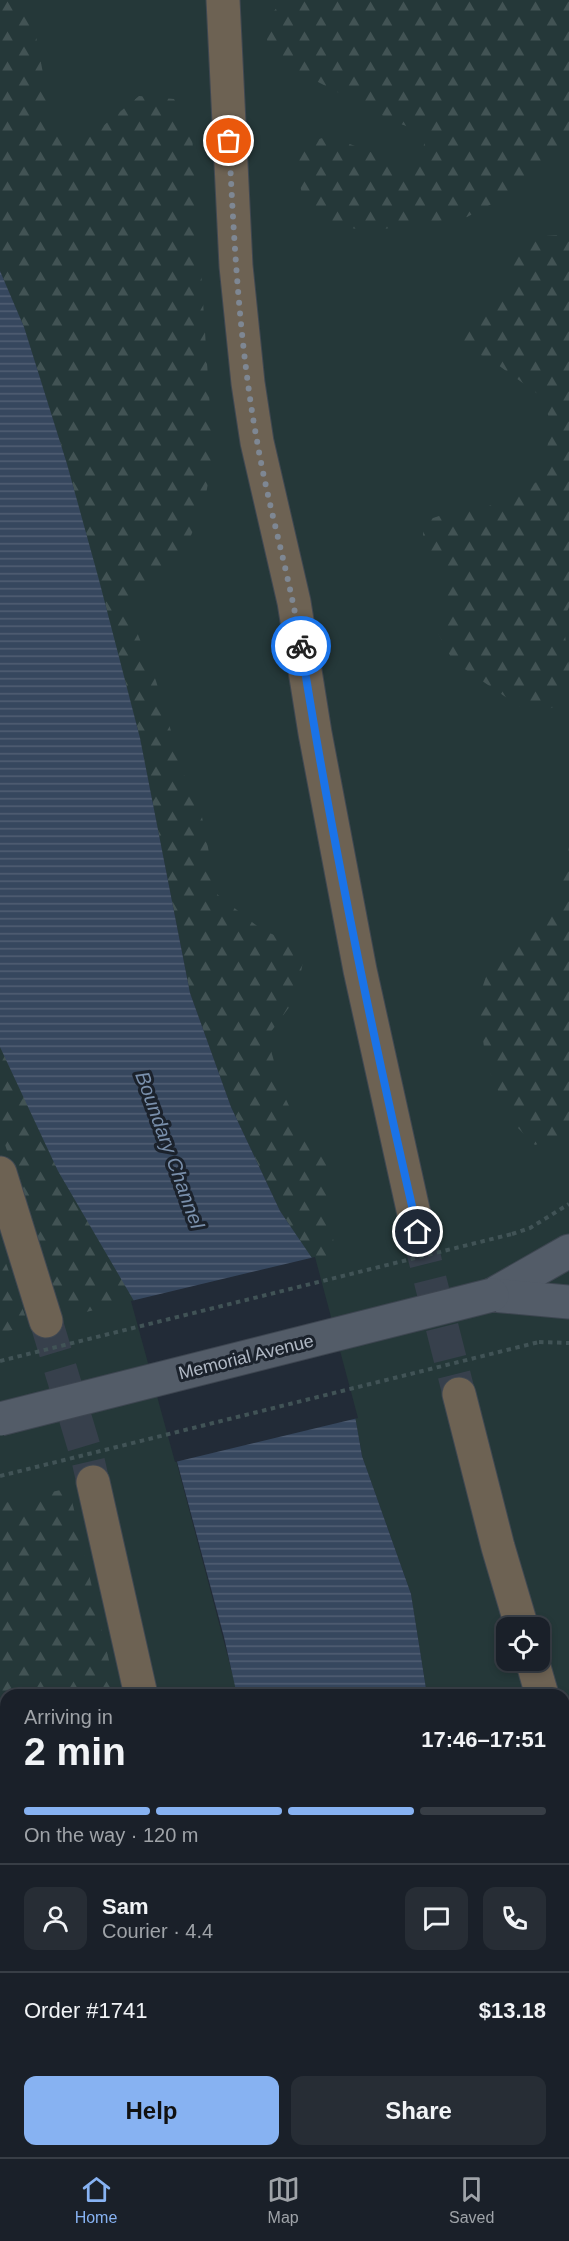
<!DOCTYPE html>
<meta charset="utf-8">
<style>
:root{--surface:#1a2029;--page:#272d35;--text:#f1f3f6;--muted:#9fa3a8;--line:#383e46;--accent:#87b2f2}
body{margin:0;font-family:Arial,sans-serif;background:var(--page);color:var(--text);height:100vh;display:flex;flex-direction:column;font-size:22px;white-space:nowrap}
*{box-sizing:border-box;margin:0}
p{font-size:20px;color:var(--muted)}
.icon{flex:none;width:33px;height:33px;fill:none;stroke:currentColor;stroke-width:2;stroke-linecap:round;stroke-linejoin:round}
.map{position:relative;flex:1;overflow:hidden}
.sheet{position:absolute;left:0px;top:1689px;width:570px;height:468px;display:flex;flex-direction:column;background:var(--surface);border-radius:18px 18px 0 0;box-shadow:0 3px 9px #0003,0 0 0 2px var(--line)}
.sheet>*{flex:none}
.controls{position:absolute;left:496px;top:1617px;display:grid;gap:12px}
.controls a{display:grid;place-items:center;width:54px;height:54px;border-radius:12px;background:var(--surface);box-shadow:0 3px 9px #0003,0 0 0 2px var(--line);font-size:30px}
.pin{position:absolute;display:grid;place-items:center;width:51px;height:51px;color:#fff;margin:-26px;border:3px solid #fff;border-radius:50%;box-shadow:0 2px 6px #0007}
.courier{position:absolute;display:grid;place-items:center;width:60px;height:60px;margin:-30px;border:4px solid #1a73e8;border-radius:50%;background:#fff;color:#222;box-shadow:0 2px 8px #0007}
.head em{font-style:normal;font-weight:700}
.head div{display:flex;flex-direction:column-reverse}
.head{display:flex;align-items:center;justify-content:space-between;height:102px;padding:0 24px}
h1{font-size:39px;font-weight:700;line-height:45px}
.bar{display:grid;grid-template-columns:repeat(4,1fr);gap:9px 6px;align-content:center;height:72px;padding:0 24px}
.bar i{height:8px;border-radius:4px;background:var(--line)}
.bar .on{background:var(--accent)}
.bar p{grid-column:span 4}
.line{display:flex;align-items:center;gap:15px;padding:0 24px;border-top:2px solid var(--line)}
.line div{flex:1}
.round{display:grid;place-items:center;flex:none;width:63px;height:63px;border-radius:12px;background:var(--page)}
.cta{display:flex;gap:12px;margin-top:auto;padding:12px 24px}
.cta a{flex:1;height:69px;border-radius:12px;background:var(--accent);color:#111;font-size:24px;font-weight:700;line-height:69px;text-align:center}
.cta a+a{background:var(--page);color:var(--text)}
.tabs{display:flex;justify-content:space-around;align-items:center;height:84px;border-top:2px solid var(--line);background:var(--surface);font-size:16px;color:var(--muted)}
.tabs a{display:grid;justify-items:center;gap:3px}
.tabs .on{color:var(--accent)}
.map>svg:first-child{display:block}
</style>
<div class="map">
<svg width="569" height="2157" viewBox="0 0 569 2157">
<defs>
<pattern id="forest-firs" width="22" height="20" patternUnits="userSpaceOnUse" patternTransform="scale(1.5)"><rect width="22" height="20" fill="#253839"/><path d="M5 1l3.5 6h-7zM16 11l3.5 6h-7z" fill="#425354"/></pattern>
<pattern id="water-rules" width="6" height="5" patternUnits="userSpaceOnUse" patternTransform="scale(1.5)"><rect width="6" height="5" fill="#36475e"/><path d="M0 2.5h6" fill="none" stroke="#515f73"/></pattern>
</defs>
<rect width="100%" height="100%" fill="#222b37"/>
<g fill="#253839" fill-rule="evenodd">
<path d="M0 0H569V2157H563L560 2151H564V1695H427L411 1594 362 1456 354 1410 163 855 140 738 67 464 24 327 0 271ZM507 1628H540V1660H507Z"/>
<path d="M0 1026 134 1301 238 1695H6V2151H357L358 2157H0Z"/>
</g>
<g fill="url(#forest-firs)">
<path d="M0 0H29L55 136 86 140 139 96 174 99 192 134 213 454 204 506 188 542 154 574 134 600 130 614 156 681 185 778 202 817 217 894 262 930 299 945 304 956 296 998 270 1033 269 1043 282 1091 299 1127 328 1154 332 1169 326 1202 335 1249 334 1257 314 1261 280 1211 231 1107 190 993 140 738 99 580 67 464 24 327 0 271Z"/>
<path d="M283 0H569V146L559 151 503 198 467 217 369 231 316 222 305 206 295 165 299 145 329 136 394 161H421L426 133 395 122 268 56 266 21Z"/>
<path d="M555 235 569 236V607L563 621 569 665V683L559 705 532 715 453 661 438 633 447 605 445 572 422 549 424 521 454 511 483 508 511 498 538 481 546 454 551 424 542 397 494 362 465 347 458 320 514 295 507 265 527 238Z"/>
<path d="M569 847V1133L535 1145 511 1121 486 1063 478 1000 489 968 540 927 558 904Z"/>
<path d="M0 879 134 1301 64 1317 0 1130Z"/>
<path d="M0 1247 29 1326 0 1333Z"/>
<path d="M69 1488 117 1695H6V2151H159L160 2157H0V1504Z"/>
<path d="M564 2032 569 2048V2157H563L560 2151H564Z"/>
</g>
<g fill="url(#water-rules)">
<path d="M0 271 24 327 67 464 99 580 140 738 190 993 231 1107 280 1211 314 1261 354 1410 362 1456 411 1594 427 1695H237L224 1637 134 1301 58 1171 0 1047Z"/>
<path d="M357 2151H560L563 2157H358Z"/>
</g>
<path fill="#222b37" d="M315 1257 358 1418 175 1462 131 1301Z"/>
<g fill="none" stroke-linecap="round" stroke-linejoin="round">
<g stroke="#37404c" stroke-width="33" stroke-dasharray="33 16" stroke-linecap="butt">
<path d="M418 1232 459 1394"/>
<path d="M46 1321 88 1460 93 1482"/>
</g>
<g stroke="#3e4651" stroke-width="35">
<g id="major">
<path d="M492 1295 569 1251"/>
<path d="M492 1295 569 1302"/>
</g>
</g>
<g stroke="#404852" stroke-width="35">
<g id="highway">
<path d="M223 0 236 266 248 383 257 442 294 602 315 733 360 970 418 1232"/>
<path d="M0 1173 46 1321"/>
<path d="M459 1394 498 1547 522 1628"/>
<path d="M93 1482 141 1695"/>
<path d="M532 1660 542 1695"/>
<path d="M564 1769 569 1786"/>
<path d="M189 2151 190 2157"/>
<path d="M238 2151 239 2157"/>
</g>
</g>
<g stroke="#415356" stroke-width="4" stroke-dasharray="4.5 4.5" stroke-linecap="butt">
<path d="M512 1234 530 1228 569 1204"/>
<path d="M539 1342 569 1343"/>
</g>
<use href="#major" stroke="#535c68" stroke-width="33"/>
<use href="#highway" stroke="#6d6253" stroke-width="33"/>
<g stroke="#3e4651" stroke-width="35" stroke-linecap="butt">
<path id="major-bridge" d="M0 1419 492 1295"/>
</g>
<g stroke="#415356" stroke-width="4" stroke-dasharray="4.5 4.5" stroke-linecap="butt">
<path d="M0 1361 512 1234"/>
<path d="M0 1476 539 1342"/>
</g>
<use href="#major-bridge" stroke="#535c68" stroke-width="33"/>
</g>
<g fill="none" stroke-linecap="round" stroke-linejoin="round">
<path stroke="#7e8793" stroke-width="6" stroke-dasharray="0 10.8" d="M229 141C234 241 239 342 257 441 269 510 290 577 301 646"/>
<path stroke="#1a73e8" stroke-width="8" d="M301 646C332 843 373 1038 418 1232"/>
</g>
<g text-anchor="middle" dominant-baseline="central" stroke-width="6" stroke-linejoin="round" paint-order="stroke">
<g font-size="18" fill="#b0b8c4" stroke="#1b222c">
<text transform="translate(246 1357) rotate(-14)">Memorial Avenue</text>
</g>
<g font-size="20" font-style="italic" fill="#798fab" stroke="#1b222c">
<text transform="translate(170 1150) rotate(70)">Boundary Channel</text>
</g>
</g>
</svg>
<div class="controls">
<a><svg class="icon" aria-label="locate" viewBox="0 0 24 24"><circle cx="12" cy="12" r="6"/><path d="M12 2v4M12 18v4M2 12h4M18 12h4"/></svg></a>
</div>
<div class="pin" style="left:229px;top:141px;background:#ea580c"><svg class="icon" aria-label="bag" viewBox="0 0 24 24"><path d="M5 8h14l-1 12H6zM9 8a3 3 0 0 1 6 0"/></svg></div>
<div class="pin" style="left:418px;top:1232px;background:#1f2937"><svg class="icon" aria-label="home" viewBox="0 0 24 24"><path d="M3 11l9-7 9 7M6 9v11h12V9"/></svg></div>
<div class="courier" style="left:301px;top:646px"><svg class="icon" aria-label="bike" viewBox="0 0 24 24"><circle cx="6" cy="16" r="4"/><circle cx="18" cy="16" r="4"/><path d="M6 16l4-8h5l3 8M10 8l3 8H6M13 5h3"/></svg></div>
<section class="sheet">
<div class="head"><div><h1>2 min</h1><p>Arriving in</p></div><em>17:46–17:51</em></div>
<div class="bar"><i class="on"></i><i class="on"></i><i class="on"></i><i></i><p>On the way · 120 m</p></div>
<div class="line" style="height:108px"><a class="round"><svg class="icon" aria-label="person" viewBox="0 0 24 24"><circle cx="12" cy="8" r="4"/><path d="M4 21q1-7 8-7t8 7"/></svg></a><div><b>Sam</b><p>Courier · 4.4</p></div><a class="round"><svg class="icon" aria-label="chat" viewBox="0 0 24 24"><path d="M4 5h16v11H9l-5 4z"/></svg></a><a class="round"><svg class="icon" aria-label="phone" viewBox="0 0 24 24"><path d="M5 4h4l2 5-3 2q2 4 5 5l2-3 5 2v4C11 20 4 13 5 4z"/></svg></a></div>
<div class="line" style="height:78px"><div>Order #1741</div><b>$13.18</b></div>
<div class="cta"><a>Help</a><a>Share</a></div>
</section>
</div>
<nav class="tabs">
<a class="on"><svg class="icon" aria-label="home" viewBox="0 0 24 24"><path d="M3 11l9-7 9 7M6 9v11h12V9"/></svg>Home</a>
<a><svg class="icon" aria-label="map" viewBox="0 0 24 24"><path d="M3 6l6-2 6 2 6-2v14l-6 2-6-2-6 2zM9 4v14M15 6v14"/></svg>Map</a>
<a><svg class="icon" aria-label="saved" viewBox="0 0 24 24"><path d="M7 4h10v16l-5-4-5 4z"/></svg>Saved</a>
</nav>
